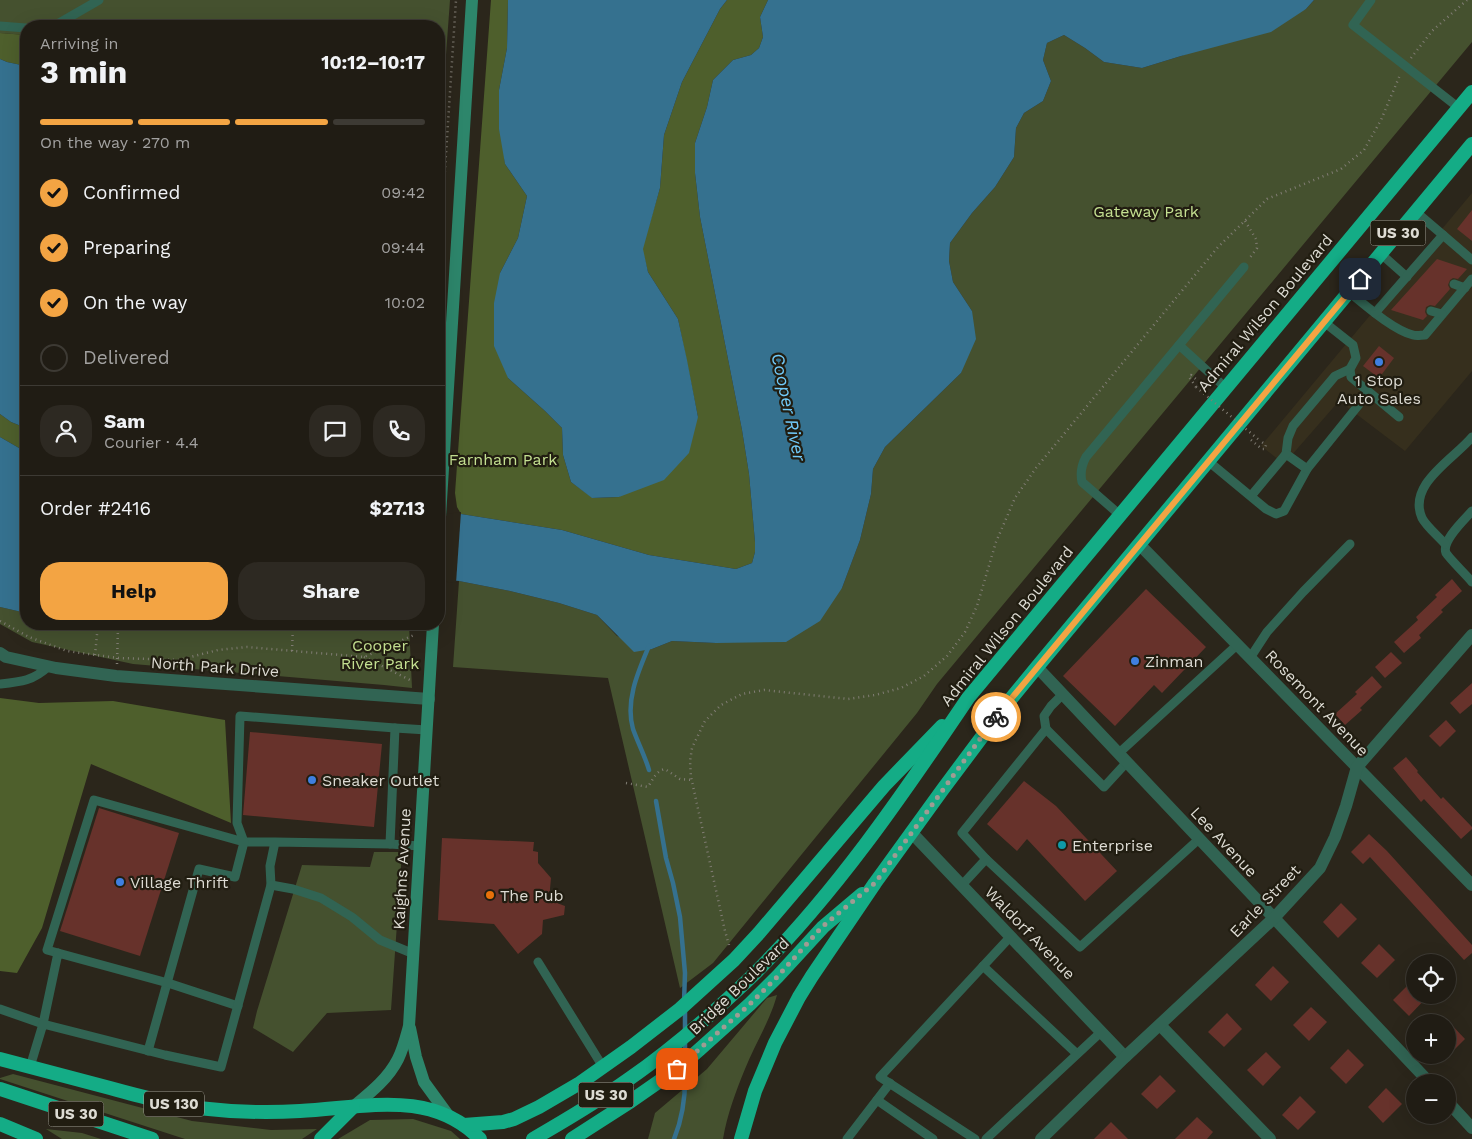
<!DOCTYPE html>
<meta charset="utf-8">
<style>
:root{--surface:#201c14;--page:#2d2922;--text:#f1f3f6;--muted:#a2a1a0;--line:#3d3a34;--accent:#f3a443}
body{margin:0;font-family:"Work Sans",sans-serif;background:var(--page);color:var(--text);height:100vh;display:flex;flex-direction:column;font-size:19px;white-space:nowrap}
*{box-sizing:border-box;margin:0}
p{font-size:16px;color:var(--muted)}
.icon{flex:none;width:28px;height:28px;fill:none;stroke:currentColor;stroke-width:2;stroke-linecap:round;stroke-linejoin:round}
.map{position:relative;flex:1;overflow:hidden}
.sheet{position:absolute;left:20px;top:20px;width:425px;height:610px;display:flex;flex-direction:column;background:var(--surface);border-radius:20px;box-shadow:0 5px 20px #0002,0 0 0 1px var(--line)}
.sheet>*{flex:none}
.fabs{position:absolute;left:1406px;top:954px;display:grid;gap:10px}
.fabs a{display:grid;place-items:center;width:50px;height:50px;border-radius:50%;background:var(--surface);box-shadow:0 5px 20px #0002,0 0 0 1px var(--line);font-size:25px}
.pin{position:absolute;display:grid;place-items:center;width:42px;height:42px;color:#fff;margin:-21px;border-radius:10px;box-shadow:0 2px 8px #0006}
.courier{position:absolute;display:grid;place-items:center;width:50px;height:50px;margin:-25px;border:4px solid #f3a443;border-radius:50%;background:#fff;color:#222;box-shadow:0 1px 6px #0007}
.headline em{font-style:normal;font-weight:700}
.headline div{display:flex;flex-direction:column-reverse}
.headline{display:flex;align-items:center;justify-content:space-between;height:85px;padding:0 20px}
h1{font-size:32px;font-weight:700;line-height:38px}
.bar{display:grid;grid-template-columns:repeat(4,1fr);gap:8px 5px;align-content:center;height:60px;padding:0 20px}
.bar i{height:6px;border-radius:4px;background:var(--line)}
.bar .current{background:var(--accent)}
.bar p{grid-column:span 4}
.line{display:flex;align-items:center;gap:12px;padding:0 20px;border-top:1px solid var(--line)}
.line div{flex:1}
.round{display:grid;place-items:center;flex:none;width:52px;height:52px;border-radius:20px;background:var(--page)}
ol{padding:0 20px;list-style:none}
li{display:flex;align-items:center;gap:15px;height:55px}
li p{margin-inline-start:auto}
li .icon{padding:5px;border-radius:50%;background:var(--accent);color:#111;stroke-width:4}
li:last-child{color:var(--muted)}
li i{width:28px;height:28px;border:2px solid var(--line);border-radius:50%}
.button{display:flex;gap:10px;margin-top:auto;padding:10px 20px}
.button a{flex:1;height:58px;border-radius:20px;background:var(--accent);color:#111;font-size:20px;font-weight:700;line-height:58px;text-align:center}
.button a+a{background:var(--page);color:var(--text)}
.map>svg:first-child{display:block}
</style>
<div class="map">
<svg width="1472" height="1139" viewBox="0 0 1472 1139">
<rect width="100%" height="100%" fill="#2b261b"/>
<path fill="#362f1d" d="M1472 193V371L1405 451 1339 401 1284 464 1261 446Z"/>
<g fill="#45512f">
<path d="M0 0H450L439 151V26H179L170 21 151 26H26V35L0 33Z"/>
<path d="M1314 0H1472V42L937 684 917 713 713 963 680 988 608 678 453 667 459 581 510 591 559 603 597 615 617 636 652 649 672 641 716 643 842 588 860 540 871 494 873 469 885 447 961 373 972 311 953 282 949 261 950 243 972 213 995 187 1014 157 1016 128 1024 113 1043 101 1051 81 1043 60 1047 43 1064 35 1085 48 1104 62 1142 68 1181 56 1306 9Z"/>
<path d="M0 607 26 613V624H409L412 688 384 685 133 664 32 642 0 624Z"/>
<path d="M374 852H402L391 1010 327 1013 293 1052 253 1028 257 1011 302 865 370 867Z"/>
<path d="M777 995C770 1021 755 1044 745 1069 736 1091 727 1115 723 1139H648L655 1113 707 1069 767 998Z"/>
<path d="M13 1074 192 1121 271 1130 317 1129 302 1139H185L0 1079V1078Z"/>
<path d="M413 1119 451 1131 460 1139H338L370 1120Z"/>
<path d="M46 1129 82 1133 101 1139H62Z"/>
</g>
<g fill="#4e5f2c">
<path d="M491 0H508L507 48 499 90 505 164 527 196 518 238 500 273 508 378 545 411 562 428 563 455 571 482 593 498 619 497 698 417 678 319 648 272 642 249 660 188 664 135 682 82 720 9 727 0H768L760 17 763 37 759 48 751 55 733 60 713 80 707 107 695 143V173L700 217 742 430 749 474 755 542V552L752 563 736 569 649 555 562 530 461 514 457 507 455 493Z"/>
<path d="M0 33 26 35V66L7 62 0 59Z"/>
<path d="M0 414 11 422 26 428V452L0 437Z"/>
<path d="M0 698 39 703 113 701 225 720 231 823 91 764 42 928 17 973 0 971Z"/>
</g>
<g fill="#35718f">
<path d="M508 0H727L720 9 682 82 664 135 660 188 643 249 648 272 678 319 687 360 698 417 689 453 664 480 619 497 592 498 571 482 563 455 562 428 545 411 508 378 494 346V303L500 273 518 238 527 196 505 164 499 129V90L507 48Z"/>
<path d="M768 0H1314L1306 9 1271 32 1181 56 1142 68 1104 62 1085 48 1064 35 1047 43 1043 60 1051 81 1043 101 1024 113 1016 128 1014 157 995 187 972 213 950 243 949 261 953 282 972 311 976 339 961 373 885 447 873 469 871 494 860 540 842 588 820 621 786 642 716 643 672 641 652 649 634 652 597 615 559 603 510 591 459 581 439 579 445 518 461 514 562 530 649 555 736 569 752 563 755 552V542L749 474 742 430 700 217 695 173V143L707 107 713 80 733 60 751 55 759 48 763 37 760 17Z"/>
<path d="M0 59 7 62 26 66V428L11 422 0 414Z"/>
<path d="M0 437 26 452V613L0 607Z"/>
</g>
<path fill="#2b261b" d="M461 512 456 583 439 581V515Z"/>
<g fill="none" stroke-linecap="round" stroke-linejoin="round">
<g stroke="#35718f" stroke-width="4.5">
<path d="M649 770C645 756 638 743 633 729 625 701 638 672 649 646"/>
<path d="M656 801 666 858 673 883 680 917 685 973 684 1002"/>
<path d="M685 1010V1032"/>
<path d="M685 1040V1057"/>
<path d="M674 1139C684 1115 686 1092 685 1067"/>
</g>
</g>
<g fill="#67322b">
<path d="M1472 210V241L1457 229Z"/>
<path d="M1437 259 1467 269 1458 279 1453 278 1450 280 1448 285 1450 289 1435 306 1430 305 1426 307 1425 312 1427 316 1423 320 1391 310Z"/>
<path d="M1379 346 1394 358 1379 378 1363 366Z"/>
<path d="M1452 579 1462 591 1441 610 1443 612 1419 635 1421 638 1404 653 1394 642 1418 620 1416 617 1437 597 1435 595Z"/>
<path d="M1146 589 1206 647 1162 693 1154 685 1115 726 1063 676Z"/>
<path d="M1391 652 1402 663 1385 678 1375 667Z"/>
<path d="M1372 676 1382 687 1360 708 1362 710 1345 725 1335 714 1357 694 1355 692Z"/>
<path d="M1472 683V704L1460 714 1450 703Z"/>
<path d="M1446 720 1456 731 1440 747 1429 736Z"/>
<path d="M250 732 382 744 374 827 243 815Z"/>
<path d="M1406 757 1418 771 1417 772 1441 799 1443 797 1472 827V829L1461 839 1424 799 1421 802 1393 768Z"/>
<path d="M1024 781 1056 806 1117 871 1085 901 1027 839 1017 851 987 824Z"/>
<path d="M99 808 179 833 140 956 60 931Z"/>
<path d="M1369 834 1387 851 1472 945V953L1464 960 1370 857 1363 864 1351 852Z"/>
<path d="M442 838 534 842 533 851 538 852V863L551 878 549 900 565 906 564 915 543 920 542 934 518 954 494 924 438 920Z"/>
<path d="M1341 903 1357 919 1338 938 1323 922Z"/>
<path d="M1379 944 1395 960 1377 978 1361 963Z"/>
<path d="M1273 966 1289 982 1271 1001 1255 985Z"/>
<path d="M1415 978V995H1429L1409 1016 1393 1000Z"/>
<path d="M1311 1007 1327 1022 1309 1041 1293 1025Z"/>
<path d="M1227 1013 1242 1029 1224 1047 1208 1032Z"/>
<path d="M1448 1021 1465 1039 1448 1056Z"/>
<path d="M1348 1049 1364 1065 1346 1084 1330 1068Z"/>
<path d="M1266 1052 1281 1067 1263 1086 1247 1070Z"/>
<path d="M1160 1075 1176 1091 1157 1109 1141 1094Z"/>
<path d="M1386 1088 1402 1104 1383 1123 1368 1107Z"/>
<path d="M1300 1096 1316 1112 1298 1130 1282 1115Z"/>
<path d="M1197 1117 1213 1132 1207 1139H1175Z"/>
<path d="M1111 1122 1128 1139H1094Z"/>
</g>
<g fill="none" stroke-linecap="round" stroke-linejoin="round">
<g stroke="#817d74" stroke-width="2.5" stroke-dasharray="1 4" stroke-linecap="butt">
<path d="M1411 58 1432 31 1467 0"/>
<path d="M1245 221 1256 239 1257 248 1249 259"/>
<path d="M439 262 456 0"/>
<path d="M1196 387 1189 377 1191 375 1203 385"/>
<path d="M1251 440 1262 449H1265L1266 445 1259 440"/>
<path d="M0 621 29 637 67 651 118 658 179 660 218 650 247 647 364 657 414 635"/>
<path d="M292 651 293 624"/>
<path d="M95 655 98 624"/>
<path d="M364 657 412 681"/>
<path d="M117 664 118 627 120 624"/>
<path d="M626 783 648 787C653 779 656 771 665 769L680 779 692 780"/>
<path d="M729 945 725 931 691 777 690 761 692 748 705 721 721 705 742 694 764 690 848 699 875 695 901 688 924 676 947 656 965 632 977 606 996 542 1015 498 1036 468 1218 247 1267 199 1341 169 1364 150 1381 120 1400 75"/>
</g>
<g stroke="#316453" stroke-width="9">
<path d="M1371 0 1353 25 1459 108"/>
<path d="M0 26 26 28"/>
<path d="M54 26 99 0"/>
<path d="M1416 212 1443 235"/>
<path d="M1381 254 1407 277"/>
<path d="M1454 284 1465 288"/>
<path d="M1349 292C1365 305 1393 330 1413 335 1417 336 1421 335 1425 335L1472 279"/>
<path d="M1431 311 1442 314"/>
<path d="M1375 313 1443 235 1472 260"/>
<path d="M1324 322 1353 345 1356 358 1350 369 1351 377 1399 417"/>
<path d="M1179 345 1226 388"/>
<path d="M1208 461 1266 509 1276 514 1284 511 1307 469 1369 392"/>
<path d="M1307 469 1286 454 1288 438 1293 426 1335 376 1350 369"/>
<path d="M1251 496 1286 454"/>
<path d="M1472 511C1465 519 1441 541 1446 553 1449 558 1467 576 1472 582"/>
<path d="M1120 515 1082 482C1080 473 1081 466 1086 457L1244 267"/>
<path d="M1445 544C1439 537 1426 526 1422 518 1407 484 1454 459 1472 437"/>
<path d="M1250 658 1267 632 1303 592 1350 544"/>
<path d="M0 684C21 682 33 681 49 666"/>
<path d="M395 728 427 730"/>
<path d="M1046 729 1044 716 1051 706 1063 694"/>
<path d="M1119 753 1237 645"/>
<path d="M390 844 420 846"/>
<path d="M986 859 1080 947 1199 839"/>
<path d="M271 885 270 866 275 842 390 844 395 728 240 716 237 823 244 842H275"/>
<path d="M962 885 986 859 962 833 1046 729 1104 787 1127 762"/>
<path d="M58 953 47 950 94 800 244 842 235 877 199 869 148 1051"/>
<path d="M538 962 603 1067"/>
<path d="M983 966 1077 1054"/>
<path d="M0 1009 43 1024 58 953 168 983 238 1006"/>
<path d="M30 1067 43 1024 165 1055 221 1067 271 885 293 889 321 898 352 917 380 940 414 954"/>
<path d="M877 1100 933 1139"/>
<path d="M847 1139 890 1083"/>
<path d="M975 1139 880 1077 1011 936"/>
<path d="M986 1139 1101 1032"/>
</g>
<g stroke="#316453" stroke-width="12">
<path d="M1139 544 1472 885"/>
<path d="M1037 667 1429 1082"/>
<path d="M911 832 1125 1057"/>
<path d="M1160 1025 1270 1139"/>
<path d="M1448 1102 1472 1128"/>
<path d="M1041 1139 1125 1057 1274 918 1320 868 1335 837 1346 806 1357 767 1472 635"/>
</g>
<path stroke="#316453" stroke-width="12" d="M0 653 6 657 56 668 116 676 429 699"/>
<g stroke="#2d866b" stroke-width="12">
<path d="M439 533 472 0"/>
<path d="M410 1028 416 1057 424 1082 448 1115"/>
<path d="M353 1107C370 1093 388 1079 398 1059 403 1049 406 1037 409 1026L433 624"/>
</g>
<g stroke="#14ac86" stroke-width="14">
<path d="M0 1059C37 1069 73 1078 110 1088 139 1096 168 1104 198 1108 232 1112 266 1113 300 1111 363 1108 430 1088 480 1139"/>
<path d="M0 1089 152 1139"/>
<path d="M0 1124 36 1139"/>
<path d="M464 1125 503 1122 514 1119 539 1107 580 1083 631 1047 680 1009 734 960 759 933 884 786 942 726"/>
<path d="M321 1139 353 1107"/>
<path d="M533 1139C566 1120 598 1101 629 1079 671 1050 711 1015 748 980 833 897 902 796 968 698L1472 92"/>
<path d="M572 1139 631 1101 677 1069 700 1049 750 1004 778 976 823 927 862 894"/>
<path d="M741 1139 755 1091 775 1043 799 997 812 976 875 883 943 789 1005 706 1037 667 1472 144"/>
</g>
<path stroke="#817d74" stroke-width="2.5" stroke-dasharray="1 4" stroke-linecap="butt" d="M1196 387 1259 440"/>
</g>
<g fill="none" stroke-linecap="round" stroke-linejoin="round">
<path stroke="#9f9c93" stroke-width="5" stroke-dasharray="0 9" d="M677 1069 750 1004 778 976 822 927 875 883 996 717"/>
<path stroke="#f3a443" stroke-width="6" d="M996 717 1360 279"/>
</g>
<g fill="#3f7fe0" stroke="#211d11" stroke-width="2">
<circle cx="1379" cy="362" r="5"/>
<circle cx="1135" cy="661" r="5"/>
<circle cx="312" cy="780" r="5"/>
<circle cx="120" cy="882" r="5"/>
</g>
<circle fill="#0f9aa8" stroke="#211d11" stroke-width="2" cx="1062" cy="845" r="5"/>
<circle fill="#e8710a" stroke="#211d11" stroke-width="2" cx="490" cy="895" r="5"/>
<g text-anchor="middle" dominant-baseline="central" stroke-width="4.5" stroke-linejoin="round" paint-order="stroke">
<g fill="#211d11" stroke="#a5a299" stroke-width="1">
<rect x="1370.5" y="220.5" width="55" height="25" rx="4"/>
<rect x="578.5" y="1082.5" width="55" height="25" rx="4"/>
<rect x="144" y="1091.5" width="60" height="25" rx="4"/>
<rect x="48.5" y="1101.5" width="55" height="25" rx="4"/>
</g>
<g font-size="15" font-weight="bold" fill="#dddbd3">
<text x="1398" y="233">US 30</text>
<text x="606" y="1095">US 30</text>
<text x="174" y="1104">US 130</text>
<text x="76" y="1114">US 30</text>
</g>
<g font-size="16" fill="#c4e091" stroke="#211d11">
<text x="1146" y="211">Gateway Park</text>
<text x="503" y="459">Farnham Park</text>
<text x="380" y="645">Cooper<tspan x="380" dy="18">River Park</tspan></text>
</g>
<g font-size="16" fill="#dddbd3" stroke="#211d11">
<text transform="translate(1265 313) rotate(-50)">Admiral Wilson Boulevard</text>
<text transform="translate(1007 626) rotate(-51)">Admiral Wilson Boulevard</text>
<text transform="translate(215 667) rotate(4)">North Park Drive</text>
<text transform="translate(1317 703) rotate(46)">Rosemont Avenue</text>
<text transform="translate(1224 842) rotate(47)">Lee Avenue</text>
<text transform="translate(402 869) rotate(-87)">Kaighns Avenue</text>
<text transform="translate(1265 901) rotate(-46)">Earle Street</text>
<text transform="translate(1030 933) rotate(46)">Waldorf Avenue</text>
<text transform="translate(739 986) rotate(-44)">Bridge Boulevard</text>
</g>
<g font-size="16" fill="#dddbd3" stroke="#211d11" text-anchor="start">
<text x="1379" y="380" text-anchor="middle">1 Stop<tspan x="1379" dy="18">Auto Sales</tspan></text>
<text x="1145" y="661">Zinman</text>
<text x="322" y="780">Sneaker Outlet</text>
<text x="1072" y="845">Enterprise</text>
<text x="130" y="882">Village Thrift</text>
<text x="500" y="895">The Pub</text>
</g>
<g font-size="18" font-style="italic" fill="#71caf9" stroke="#211d11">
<text transform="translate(789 407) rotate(78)">Cooper River</text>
</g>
</g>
</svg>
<div class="fabs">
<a><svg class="icon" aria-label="locate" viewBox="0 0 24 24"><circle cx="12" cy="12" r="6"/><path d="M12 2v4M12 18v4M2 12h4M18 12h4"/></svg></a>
<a>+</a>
<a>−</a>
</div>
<div class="pin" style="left:677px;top:1069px;background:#ea580c"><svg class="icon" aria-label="bag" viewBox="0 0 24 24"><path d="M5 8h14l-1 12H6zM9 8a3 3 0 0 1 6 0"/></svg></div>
<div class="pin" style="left:1360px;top:279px;background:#1f2937"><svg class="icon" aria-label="home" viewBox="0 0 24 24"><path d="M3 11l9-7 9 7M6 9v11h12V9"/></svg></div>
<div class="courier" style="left:996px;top:717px"><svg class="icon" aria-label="bike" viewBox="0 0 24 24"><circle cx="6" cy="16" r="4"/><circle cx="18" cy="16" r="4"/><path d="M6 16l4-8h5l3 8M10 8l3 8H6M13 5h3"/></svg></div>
<section class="sheet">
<div class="headline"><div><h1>3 min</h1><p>Arriving in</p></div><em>10:12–10:17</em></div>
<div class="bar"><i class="current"></i><i class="current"></i><i class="current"></i><i></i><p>On the way · 270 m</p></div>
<ol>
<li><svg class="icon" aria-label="check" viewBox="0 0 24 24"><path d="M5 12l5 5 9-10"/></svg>Confirmed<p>09:42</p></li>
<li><svg class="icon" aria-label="check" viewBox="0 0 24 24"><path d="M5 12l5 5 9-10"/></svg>Preparing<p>09:44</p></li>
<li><svg class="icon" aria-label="check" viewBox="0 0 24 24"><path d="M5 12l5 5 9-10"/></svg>On the way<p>10:02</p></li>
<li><i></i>Delivered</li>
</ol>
<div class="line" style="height:90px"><a class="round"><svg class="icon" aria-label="person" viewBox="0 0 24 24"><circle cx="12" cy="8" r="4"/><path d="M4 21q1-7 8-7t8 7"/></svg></a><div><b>Sam</b><p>Courier · 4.4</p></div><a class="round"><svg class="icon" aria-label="chat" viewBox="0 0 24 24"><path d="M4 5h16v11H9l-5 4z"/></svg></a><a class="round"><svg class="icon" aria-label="phone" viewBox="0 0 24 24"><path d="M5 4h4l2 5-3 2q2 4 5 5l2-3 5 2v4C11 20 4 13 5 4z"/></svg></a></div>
<div class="line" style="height:65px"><div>Order #2416</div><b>$27.13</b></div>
<div class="button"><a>Help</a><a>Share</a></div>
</section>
</div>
